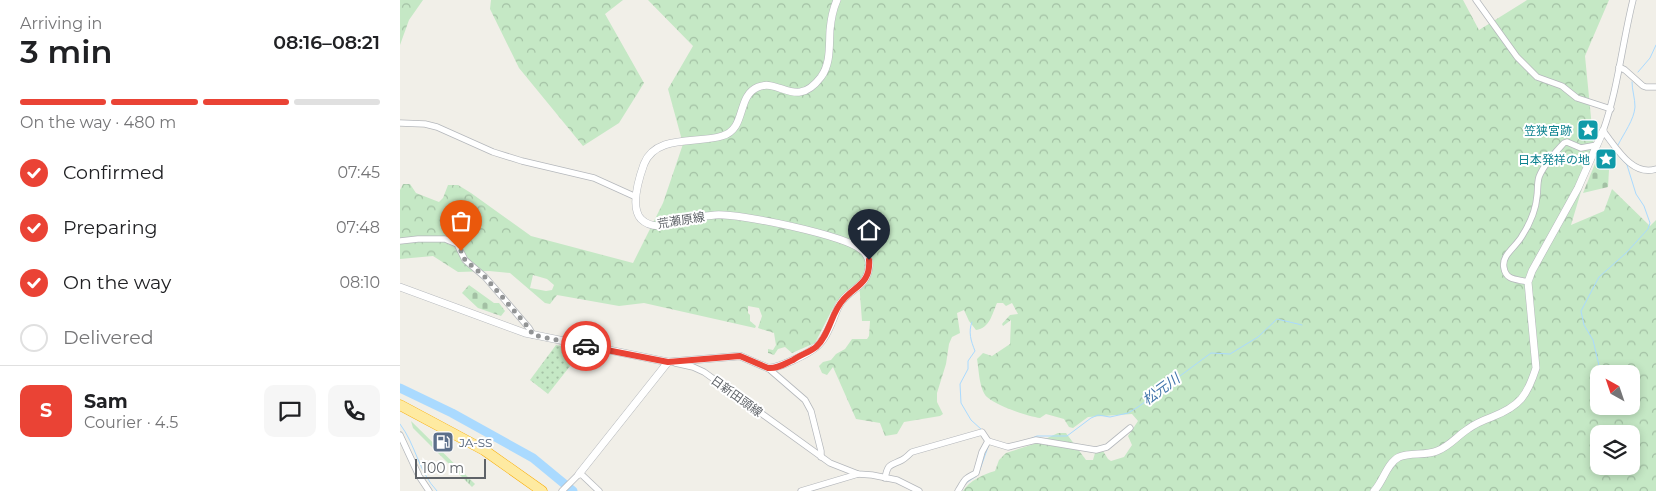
<!DOCTYPE html>
<meta charset="utf-8">
<style>
:root{--surface:#fff;--page:#f6f6f6;--text:#202124;--muted:#757577;--line:#e0e0e0;--accent:#ea4335}
body{margin:0;font-family:Montserrat,"Noto Sans JP",sans-serif;background:var(--page);color:var(--text);height:100vh;display:flex;flex-direction:column;font-size:19px;white-space:nowrap}
*{box-sizing:border-box;margin:0}
p{font-size:16px;color:var(--muted)}
.icon{flex:none;width:28px;height:28px;fill:none;stroke:currentColor;stroke-width:2;stroke-linecap:round;stroke-linejoin:round}
.map{position:relative;flex:1;overflow:hidden}
.drawer{display:flex;flex-direction:column;background:var(--surface);width:400px}
.drawer>*{flex:none}
.needle{width:32px;rotate:320deg}
.controls{position:absolute;left:1190px;top:365px;display:grid;gap:10px}
.controls a{display:grid;place-items:center;width:50px;height:50px;border-radius:10px;background:var(--surface);box-shadow:0 2px 8px #0003;font-size:25px}
.scale{position:absolute;left:15px;bottom:12px;width:71px;box-sizing:border-box;padding-left:5px;border:2px solid #5f6368;border-top:0;font-size:14px;line-height:18px;white-space:nowrap;color:#5f6368;-webkit-text-stroke:4px #fff;paint-order:stroke}
.pin{position:absolute;display:grid;place-items:center;width:42px;height:42px;color:#fff;margin:-51px -21px;border-radius:50% 50% 50% 0;rotate:-45deg;box-shadow:0 0 5px #0007}
.pin .icon{rotate:45deg}
.courier{position:absolute;display:grid;place-items:center;width:50px;height:50px;margin:-25px;border:4px solid #ea4335;border-radius:50%;background:#fff;color:#222;box-shadow:0 1px 6px #0007}
.head em{font-style:normal;font-weight:600}
.head div{display:flex;flex-direction:column-reverse}
.head{display:flex;align-items:center;justify-content:space-between;height:85px;padding:0 20px}
h1{font-size:32px;font-weight:600;line-height:38px}
.bar{display:grid;grid-template-columns:repeat(4,1fr);gap:8px 5px;align-content:center;height:60px;padding:0 20px}
.bar i{height:6px;border-radius:4px;background:var(--line)}
.bar .on{background:var(--accent)}
.bar p{grid-column:span 4}
.line{display:flex;align-items:center;gap:12px;padding:0 20px;border-top:1px solid var(--line)}
.line div{flex:1}
.round{display:grid;place-items:center;flex:none;width:52px;height:52px;border-radius:10px;background:var(--page)}
ol{padding:0 20px;list-style:none}
li{display:flex;align-items:center;gap:15px;height:55px}
li p{margin-inline-start:auto}
li .icon{padding:5px;border-radius:50%;background:var(--accent);color:#fff;stroke-width:4}
li:last-child{color:var(--muted)}
li i{width:28px;height:28px;border:2px solid var(--line);border-radius:50%}
main{display:flex;flex:1;min-height:0}
.map>svg:first-child{display:block}
</style>
<main>
<section class="drawer">
<div class="head"><div><h1>3 min</h1><p>Arriving in</p></div><em>08:16–08:21</em></div>
<div class="bar"><i class="on"></i><i class="on"></i><i class="on"></i><i></i><p>On the way · 480 m</p></div>
<ol>
<li><svg class="icon" aria-label="check" viewBox="0 0 24 24"><path d="M5 12l5 5 9-10"/></svg>Confirmed<p>07:45</p></li>
<li><svg class="icon" aria-label="check" viewBox="0 0 24 24"><path d="M5 12l5 5 9-10"/></svg>Preparing<p>07:48</p></li>
<li><svg class="icon" aria-label="check" viewBox="0 0 24 24"><path d="M5 12l5 5 9-10"/></svg>On the way<p>08:10</p></li>
<li><i></i>Delivered</li>
</ol>
<div class="line" style="height:90px"><b class="round" style="background:var(--accent);color:#fff">S</b><div><b>Sam</b><p>Courier · 4.5</p></div><a class="round"><svg class="icon" aria-label="chat" viewBox="0 0 24 24"><path d="M4 5h16v11H9l-5 4z"/></svg></a><a class="round"><svg class="icon" aria-label="phone" viewBox="0 0 24 24"><path d="M5 4h4l2 5-3 2q2 4 5 5l2-3 5 2v4C11 20 4 13 5 4z"/></svg></a></div>
</section>
<div class="map">
<svg width="1256" height="491" viewBox="0 0 1256 491">
<defs>
<pattern id="grass-tufts" width="24" height="20" patternUnits="userSpaceOnUse" patternTransform="scale(1.25)"><rect width="24" height="20" fill="#c5e8c5"/><path d="M3 7l-1-3M5 7V3M7 7l1-3M15 17l-1-3M17 17v-4M19 17l1-3" fill="none" stroke="#a3c0a4"/></pattern>
<pattern id="forest-crowns" width="20" height="18" patternUnits="userSpaceOnUse" patternTransform="scale(1.25)"><rect width="20" height="18" fill="#c5e8c5"/><path d="M2 6a3 3 0 1 1 6 0M12 15a3 3 0 1 1 6 0" fill="none" stroke="#a3c0a4"/></pattern>
<pattern id="cemetery-stones" width="16" height="16" patternUnits="userSpaceOnUse" patternTransform="scale(1.25)"><rect width="16" height="16" fill="#c5e8c5"/><path d="M2 7V4a2 2 0 0 1 4 0v3zM10 15v-3a2 2 0 0 1 4 0v3z" fill="#a3c0a4"/></pattern>
<pattern id="park-dots" width="8" height="8" patternUnits="userSpaceOnUse" patternTransform="scale(1.25)"><rect width="8" height="8" fill="#c5e8c5"/><path d="M2 2h.1M6 6h.1" fill="none" stroke="#a3c0a4" stroke-width="1.8" stroke-linecap="round"/></pattern>
</defs>
<rect width="100%" height="100%" fill="#f1efe8"/>
<path fill="url(#grass-tufts)" d="M11 421 75 484 72 487 13 428Z"/>
<g fill="url(#forest-crowns)" fill-rule="evenodd">
<path d="M0 0H23L9 20 0 45Z"/>
<path d="M91 0H223L205 14 244 83 219 123 183 146 119 68 90 9Z"/>
<path d="M248 0H1063L1079 30 1127 0H1209L1185 56 1194 148 1171 225 1204 211 1212 189 1250 226 1256 220V491H563C569 481 584 474 595 471L599 460 606 453 637 443 658 433H666L686 460H693L695 453 703 451 708 459 711 461 724 457 732 445 728 436 738 421 732 414 688 417 673 428 669 427 664 419 646 414 640 418C627 416 597 406 587 397 579 389 579 370 577 359L583 353 592 356 610 344 611 320 603 326 602 324 610 315 618 314 612 303 606 306 603 303H597C592 314 590 328 576 330L569 321 564 310 557 313 560 333 552 337 549 344 546 364 537 393V402L543 414 540 416 504 422 497 434 485 436 480 423 456 419 433 367 427 375 422 373 419 366 423 362 431 360 436 354 445 349 452 339H467L469 336 470 321H462L459 282 436 302 415 343 392 353 385 347 378 349 374 355 368 353V349L373 350 376 345 374 333 358 328 362 316 359 308 348 306V313L350 315V321L356 326 355 328 244 303 219 306 157 295 150 304 145 303 110 273 89 271 58 272 33 256 0 259V190L3 184H10L16 193 39 202 43 198 48 185H58L71 193 131 236 233 263 263 203 283 144 268 89 293 46ZM133 275 147 279 154 285 152 290 146 291 130 288ZM1199 374H1231V406H1199ZM1199 434H1231V466H1199Z"/>
</g>
<g fill="url(#cemetery-stones)">
<path d="M1201 149 1209 170 1208 187 1183 193Z"/>
<path d="M69 285 94 303H99L105 311 101 316 78 308 62 293Z"/>
</g>
<path fill="url(#park-dots)" d="M156 345 182 351 148 394 130 380Z"/>
<g fill="none" stroke-linecap="round" stroke-linejoin="round">
<g stroke="#aadaff" stroke-width="1">
<path d="M1238 72 1250 58 1256 45"/>
<path d="M1218 145C1224 133 1234 120 1235 107 1235 98 1232 90 1232 82"/>
<path d="M572 322C568 332 571 341 575 351L568 361V369L560 384 561 403 571 420 582 430"/>
<path d="M1201 374 1193 340 1184 325 1181 311 1199 277 1226 253 1248 229 1250 223 1244 206 1236 194 1227 165 1218 155"/>
<path d="M0 424C16 445 18 471 37 491"/>
<path d="M632 438 637 436H667L691 418 698 415 710 417 728 413 738 407 811 353 830 354 858 337 877 319 902 325"/>
<path d="M566 483 578 475 588 447"/>
</g>
<path stroke="#aadaff" stroke-width="9" d="M0 388 52 413 133 458 173 491"/>
<g stroke="#b5b8bc" stroke-width="7">
<g id="minor">
<path d="M1076 0 1117 57 1137 77 1162 86 1177 98 1211 109"/>
<path d="M1233 0C1222 44 1218 89 1203 131 1216 147 1232 177 1256 169"/>
<path d="M1219 67 1225 70 1243 86 1246 87H1256"/>
<path d="M0 123 25 124 37 127 93 152 122 161 194 178 236 197"/>
<path d="M0 241 18 239H45L57 244 65 260 85 277 129 328 133 335"/>
<path d="M1128 282C1118 279 1106 281 1104 268 1101 255 1116 247 1122 236 1129 225 1136 209 1137 196 1138 190 1137 184 1139 177 1144 164 1155 153 1164 143L1167 142 1181 148 1197 145"/>
<path d="M275 363 293 367 304 372 430 463 458 474 472 475 497 480 519 491"/>
<path d="M368 368 405 400 411 411 421 451V457"/>
<path d="M0 435 19 476 29 491"/>
<path d="M180 473 199 491"/>
<path d="M485 478C488 463 490 466 502 460 506 458 508 455 512 452L582 432 588 441 608 447 636 440 696 450 707 447 730 428"/>
<path d="M162 491 179 474"/>
<path d="M401 491 458 474"/>
<path d="M558 491C566 478 563 480 576 473L582 452 588 441"/>
</g>
</g>
<g stroke="#b5b8bc" stroke-width="8">
<g id="tertiary">
<path d="M0 287 125 333 268 362 340 356 368 368C377 369 408 354 416 347 424 341 428 331 432 322 435 315 437 307 442 301 452 288 467 286 469 267 470 261 467 254 462 250 444 235 339 213 315 215 309 216 302 216 296 217 279 220 256 234 241 219 230 207 239 178 244 164 256 134 297 144 322 136 347 129 336 96 358 87 380 78 396 110 421 77 431 63 429 46 430 30 431 19 433 9 437 0"/>
<path d="M179 474 268 362"/>
<path d="M974 491C983 482 987 463 999 457 1011 452 1025 456 1037 451 1050 446 1057 436 1068 429 1076 423 1084 420 1092 417 1120 406 1127 396 1136 368L1128 282 1132 271 1178 188 1203 131"/>
</g>
</g>
<g stroke="#f9ab00" stroke-width="11">
<path id="trunk" d="M0 405 84 450 142 491"/>
</g>
<use href="#minor" stroke="#fff" stroke-width="5.5"/>
<use href="#tertiary" stroke="#fff" stroke-width="7"/>
<use href="#trunk" stroke="#feeaa1" stroke-width="10"/>
</g>
<g fill="none" stroke-linecap="round" stroke-linejoin="round">
<path stroke="#929495" stroke-width="5" stroke-dasharray="0 9" d="M61 251 65 260 85 277 129 328 133 335 186 346"/>
<path stroke="#ea4335" stroke-width="6" d="M186 346 268 362 340 356 368 368C377 369 384 364 393 360 400 355 410 352 416 347 430 334 431 313 443 300 455 286 471 283 469 260"/>
</g>
<defs>
<g id="sight-square" transform="scale(1.125)"><rect x="-9" y="-9" width="18" height="18" rx="4" fill="#0f9aa8" stroke="#fff"/><path d="M0-6L1.8-2.2L6-1.7L2.9 1.2L3.7 5.4L0 3.3L-3.7 5.4L-2.9 1.2L-6-1.7L-1.8-2.2Z" fill="#fff"/></g>
<g id="fuel-square" transform="scale(1.125)"><rect x="-9" y="-9" width="18" height="18" rx="4" fill="#5c6f8a" stroke="#fff"/><path d="M-5.5-6h7V0h2V4h1.3V-2.5L3-4.5l.8-.8L6-3V5H2.5V1h-1V6h-7ZM-4.2-4.7v3.2H.2V-4.7Z" fill="#fff"/></g>
</defs>
<g fill-rule="evenodd">
<use href="#sight-square" x="1188" y="130"/>
<use href="#sight-square" x="1206" y="159"/>
<use href="#fuel-square" x="43" y="442"/>
</g>
<g text-anchor="middle" dominant-baseline="central" stroke-width="4" stroke-linejoin="round" paint-order="stroke">
<g font-size="12" fill="#0d838f" stroke="#fff" text-anchor="end">
<text x="1172" y="130">笠狭宮跡</text>
<text x="1190" y="159">日本発祥の地</text>
</g>
<g font-size="12" fill="#5f6368" stroke="#fff">
<text transform="translate(281 220) rotate(-9)">荒瀬原線</text>
<text transform="translate(337 396) rotate(36)">日新田頭線</text>
</g>
<g font-size="12" fill="#4e5e75" stroke="#fff" text-anchor="start">
<text x="59" y="442">JA-SS</text>
</g>
<g font-size="14" font-style="italic" fill="#4174aa" stroke="#fff">
<text transform="translate(761 389) rotate(-36)">松元川</text>
</g>
</g>
</svg>
<div class="controls">
<a><svg class="needle" viewBox="-14 -14 28 28"><path d="M0-13l5 13h-10z" fill="#e53935"/><path d="M0 13l5-13h-10z" fill="#757577"/></svg></a>
<a><svg class="icon" aria-label="layers" viewBox="0 0 24 24"><path d="M12 4l9 5-9 5-9-5zM3 14l9 5 9-5"/></svg></a>
</div>
<div class="scale">100 m</div>
<div class="pin" style="left:61px;top:251px;background:#ea580c"><svg class="icon" aria-label="bag" viewBox="0 0 24 24"><path d="M5 8h14l-1 12H6zM9 8a3 3 0 0 1 6 0"/></svg></div>
<div class="pin" style="left:469px;top:260px;background:#1f2937"><svg class="icon" aria-label="home" viewBox="0 0 24 24"><path d="M3 11l9-7 9 7M6 9v11h12V9"/></svg></div>
<div class="courier" style="left:186px;top:346px"><svg class="icon" aria-label="car" viewBox="0 0 24 24"><path d="M5 17H2v-5l4-1 3-4h7l3 4 3 1v5h-3M9 17h6M6 11h13"/><circle cx="7" cy="17" r="2"/><circle cx="17" cy="17" r="2"/></svg></div>
</div>
</main>
